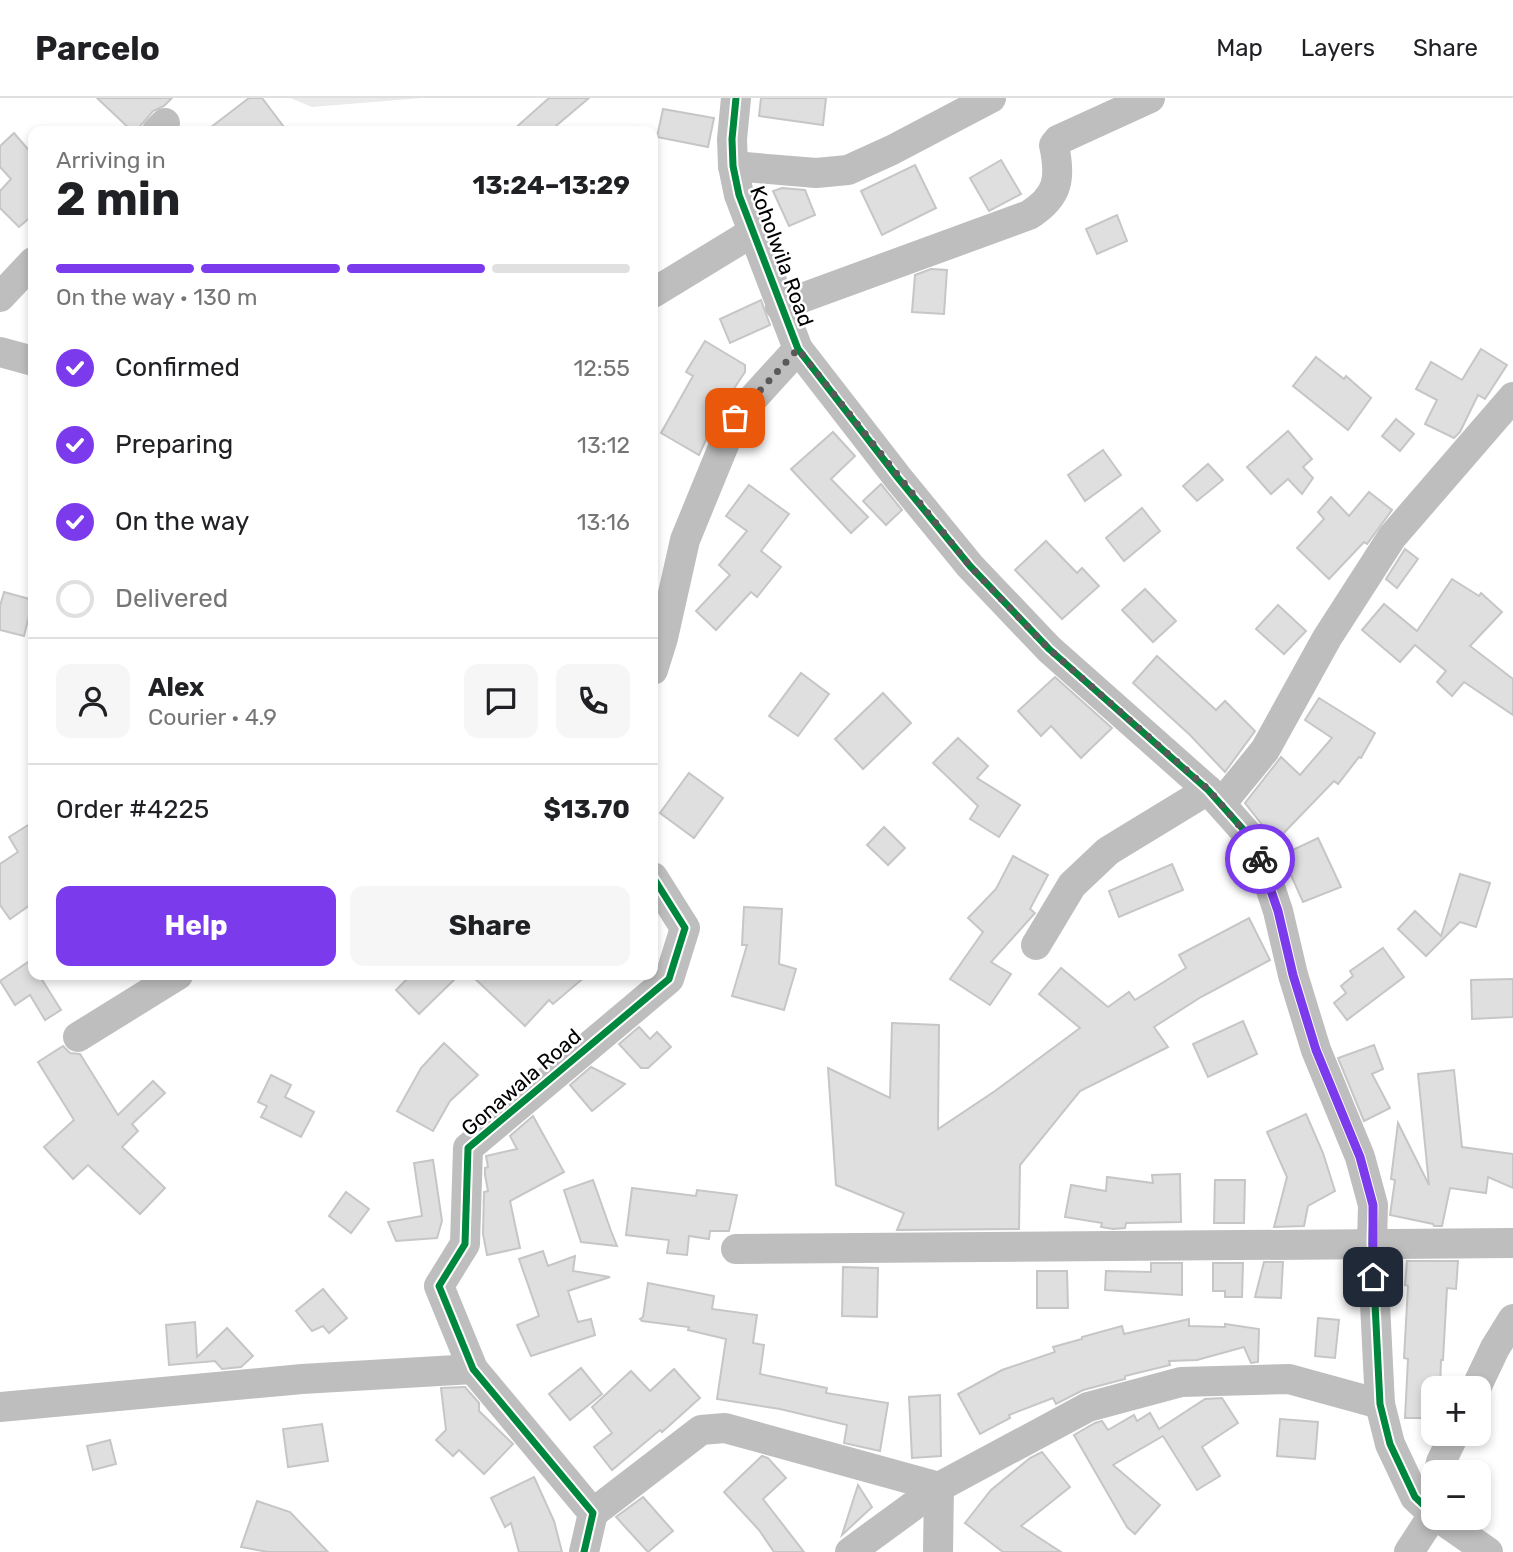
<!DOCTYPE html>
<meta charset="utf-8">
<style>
:root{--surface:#fff;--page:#f6f6f6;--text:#202124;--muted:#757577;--line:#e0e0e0;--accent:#7c3aed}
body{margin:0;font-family:Rubik,sans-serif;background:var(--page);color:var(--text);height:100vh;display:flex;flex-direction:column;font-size:26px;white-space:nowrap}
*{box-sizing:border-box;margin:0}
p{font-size:23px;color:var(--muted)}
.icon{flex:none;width:38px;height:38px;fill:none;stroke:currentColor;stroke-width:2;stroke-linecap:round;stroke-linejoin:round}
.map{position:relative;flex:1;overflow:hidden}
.sheet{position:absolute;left:28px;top:28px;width:630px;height:854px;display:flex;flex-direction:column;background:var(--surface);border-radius:14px;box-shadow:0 4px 10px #0003}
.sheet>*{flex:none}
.controls{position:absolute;left:1421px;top:1278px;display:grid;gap:14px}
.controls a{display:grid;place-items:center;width:70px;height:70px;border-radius:14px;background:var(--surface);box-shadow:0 4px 10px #0003;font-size:35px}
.pin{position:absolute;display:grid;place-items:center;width:60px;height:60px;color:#fff;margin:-30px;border-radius:14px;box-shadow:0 4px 10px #0006}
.courier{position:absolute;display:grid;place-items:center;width:70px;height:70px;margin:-35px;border:5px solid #7c3aed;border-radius:50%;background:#fff;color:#222;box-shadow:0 2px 9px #0007}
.headline em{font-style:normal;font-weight:700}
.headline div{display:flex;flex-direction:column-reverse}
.headline{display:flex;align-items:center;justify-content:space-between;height:119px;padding:0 28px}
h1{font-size:46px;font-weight:700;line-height:52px}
.bar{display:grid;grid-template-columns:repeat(4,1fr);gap:10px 7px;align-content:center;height:84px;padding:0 28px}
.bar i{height:9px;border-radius:5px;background:var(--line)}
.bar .active{background:var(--accent)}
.bar p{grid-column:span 4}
.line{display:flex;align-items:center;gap:18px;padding:0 28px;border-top:2px solid var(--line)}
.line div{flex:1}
.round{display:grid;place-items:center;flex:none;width:74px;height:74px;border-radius:14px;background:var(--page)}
ol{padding:0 28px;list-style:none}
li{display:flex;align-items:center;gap:21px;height:77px}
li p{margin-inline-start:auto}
li .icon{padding:7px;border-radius:50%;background:var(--accent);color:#fff;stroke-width:4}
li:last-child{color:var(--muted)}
li i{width:38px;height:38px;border:4px solid var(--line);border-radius:50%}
.button{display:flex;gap:14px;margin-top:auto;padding:14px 28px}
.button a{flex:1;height:80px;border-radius:14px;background:var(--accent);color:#fff;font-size:28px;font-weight:700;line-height:80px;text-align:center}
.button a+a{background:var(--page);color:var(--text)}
header{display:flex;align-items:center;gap:42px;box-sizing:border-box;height:98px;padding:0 35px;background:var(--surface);border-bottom:2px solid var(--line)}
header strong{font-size:33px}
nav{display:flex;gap:38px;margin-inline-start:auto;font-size:24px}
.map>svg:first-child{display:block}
</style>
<header>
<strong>Parcelo</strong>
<nav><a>Map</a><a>Layers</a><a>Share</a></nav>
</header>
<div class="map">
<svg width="1513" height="1454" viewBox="0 0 1513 1454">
<rect width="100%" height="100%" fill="#fff"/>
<path fill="#ebebeb" d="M290 0H422L312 9Z"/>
<g fill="#dfdfdf" stroke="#c6c6c6" stroke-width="2">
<path d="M97 0H172L164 8 153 13 136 33H132Z"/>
<path d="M249 0H262L287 33H206Z"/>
<path d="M549 0H589L550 33H512Z"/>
<path d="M761 0H826L823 27 759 18Z"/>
<path d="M663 11 714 20 708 49 657 39Z"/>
<path d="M14 35 33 57V117L19 129 0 110V93L11 81 0 69V48Z"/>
<path d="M1001 62 1021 96 989 113 970 80Z"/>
<path d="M915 67 936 110 882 137 861 93Z"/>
<path d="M782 90 805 92 815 117 789 128 773 93Z"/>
<path d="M1117 117 1127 143 1097 156 1086 131Z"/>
<path d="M931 171 947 172 944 216 912 214 915 177Z"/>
<path d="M761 202 770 227 730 245 720 221Z"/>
<path d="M705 243 745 267V274L719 313 699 357 661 335 693 278 686 274Z"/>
<path d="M1481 251 1507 267 1485 301 1478 297 1460 334 1454 340 1425 326 1437 302 1416 291 1431 264 1462 282Z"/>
<path d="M1316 259 1344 281 1346 278 1371 300 1348 332 1293 288Z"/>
<path d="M1396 321 1414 336 1400 353 1382 338Z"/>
<path d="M1288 333 1312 361 1303 369 1313 380 1302 396 1288 381 1271 396 1247 369Z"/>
<path d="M833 334 855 358 831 381 868 419 851 435 791 371Z"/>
<path d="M1103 352 1121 377 1085 403 1068 377Z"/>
<path d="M1208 366 1223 382 1197 403 1183 388Z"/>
<path d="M881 386 902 412 886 427 863 403Z"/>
<path d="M749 387 789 416 761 453 781 469 757 499 751 494 716 532 696 513 730 477 719 467 747 433 726 418Z"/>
<path d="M1369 394 1392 412 1367 446 1364 444 1329 481 1297 450 1324 421 1318 414 1331 399 1349 418Z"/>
<path d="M1142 410 1160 433 1124 463 1106 440Z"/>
<path d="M1046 443 1077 475 1082 470 1099 488 1062 521 1015 472Z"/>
<path d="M1405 451 1418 461 1397 490 1386 481Z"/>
<path d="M1452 481 1479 498 1481 495 1502 514 1470 548 1513 581V617L1464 584 1452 598 1437 584 1446 573 1415 547 1400 564 1362 532 1384 506 1417 533Z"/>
<path d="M1145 491 1176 523 1153 544 1122 512Z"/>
<path d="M4 494 33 502 24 538 0 532V508Z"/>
<path d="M1278 507 1306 533 1284 556 1256 531Z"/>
<path d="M1157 558 1216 612 1225 603 1255 633 1225 674 1190 637 1133 585Z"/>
<path d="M801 575 829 596 798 638 769 618Z"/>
<path d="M1055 579 1112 630 1081 660 1051 628 1041 638 1018 613Z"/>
<path d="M883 595 911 625 863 671 835 641Z"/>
<path d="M1319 600 1375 635 1361 660 1359 659 1338 686 1334 683 1273 746 1263 728 1245 705 1281 659 1300 677 1332 640 1305 622Z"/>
<path d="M958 640 988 668 977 680 1020 707 999 739 970 721 978 708 933 665Z"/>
<path d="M689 675 723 700 694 740 660 715Z"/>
<path d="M33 724V805L10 821 0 807V766L18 754 9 739Z"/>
<path d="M884 729 905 750 888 767 867 747Z"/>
<path d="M1318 740 1341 789 1303 804 1282 757Z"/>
<path d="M1013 758 1048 777 1030 811 1035 815 991 864 1011 876 990 907 950 881 983 834 968 820 996 791Z"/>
<path d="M1172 766 1183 792 1119 819 1109 793Z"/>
<path d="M1460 776 1490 785 1476 829 1460 824 1426 858 1398 831 1415 813 1441 838Z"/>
<path d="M744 809 782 811 779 866 796 871 784 912 732 898 747 847H742Z"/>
<path d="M1249 820 1270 862 1201 899 1154 929 1168 949 1080 993 1020 1067 1019 1131 897 1132 904 1115 836 1087 828 970 890 1000 892 925 939 927 938 1031 995 993 1080 930 1039 896 1061 870 1108 909 1129 894 1135 902 1186 870 1179 857Z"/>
<path d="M1383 850 1404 879 1347 922 1334 905 1346 895 1341 888 1353 878 1350 873Z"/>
<path d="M31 862 33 877H39L61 912 45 922 30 897 15 907 0 883Z"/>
<path d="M411 877H459L419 916 396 892Z"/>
<path d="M471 877H587L553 906 549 902 525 928Z"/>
<path d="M1513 881V919L1472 921 1471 882Z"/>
<path d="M1243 923 1257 956 1208 979 1193 946Z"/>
<path d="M639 929 650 941 657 934 671 949 648 970H641L619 946Z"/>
<path d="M444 945 478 977 450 1003 433 1033 397 1013 421 970Z"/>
<path d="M1374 947 1383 971 1372 976 1390 1010 1364 1023 1338 960Z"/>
<path d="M63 948 70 955 80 956 118 1017 153 983 165 995 132 1026 138 1033 122 1049 165 1090 140 1116 88 1067 73 1081 44 1049 74 1022 38 964Z"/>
<path d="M591 969 625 986 592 1013 570 987Z"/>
<path d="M1454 972 1462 1049 1513 1056V1090L1488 1079 1486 1095 1450 1090 1442 1128H1434L1433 1126 1390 1117 1395 1082 1391 1081 1398 1025 1429 1087 1418 976Z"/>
<path d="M271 977 291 987 285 999 314 1014 301 1039 261 1019 267 1008 258 1004Z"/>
<path d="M1306 1016 1323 1055 1335 1093 1308 1108 1304 1128 1274 1129 1287 1079 1267 1034Z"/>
<path d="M533 1018 564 1074 510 1103 520 1150 487 1157 483 1136 484 1094 488 1093 485 1077V1070L488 1069 486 1058 517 1051 510 1038Z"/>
<path d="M433 1062 442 1123 437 1140 396 1143 388 1124 422 1118 414 1065Z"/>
<path d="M1180 1076 1181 1124 1126 1125 1125 1130 1113 1131 1101 1129 1102 1125 1065 1119 1071 1087 1106 1093 1107 1079 1153 1085 1152 1077Z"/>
<path d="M593 1082 611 1133 617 1148 581 1144 564 1092Z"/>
<path d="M1215 1082H1245L1244 1125H1214Z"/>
<path d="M632 1090 696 1098 697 1092 737 1097 729 1133H710L709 1141 689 1138 687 1157 667 1155 669 1142 626 1137Z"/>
<path d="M346 1094 369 1111 351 1135 329 1118Z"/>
<path d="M543 1153 548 1168 575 1158 573 1173 610 1179 568 1193 578 1224 591 1221 595 1237 531 1258 517 1227 539 1218 519 1161Z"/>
<path d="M1407 1163H1458L1456 1191 1447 1190 1443 1262H1441L1440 1290H1433V1320H1405L1408 1261 1404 1260 1408 1188 1405 1187Z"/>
<path d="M1264 1164H1283L1281 1200 1255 1199Z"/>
<path d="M1151 1165H1182V1197L1105 1192 1106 1173 1151 1174Z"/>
<path d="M1213 1165H1243L1242 1199H1225V1193H1213Z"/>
<path d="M843 1169 878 1170 877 1219 842 1218Z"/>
<path d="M1037 1173H1067L1068 1210H1037Z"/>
<path d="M648 1185 714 1198 712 1211 757 1217 753 1245 764 1247 760 1276 827 1290 826 1295 888 1305 880 1353 844 1345 847 1327 780 1311 717 1301 726 1241 688 1232 689 1229 642 1223 640 1221 643 1219Z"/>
<path d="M323 1191 347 1220 329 1235 323 1228 312 1233 296 1213Z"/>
<path d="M1318 1220 1339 1222 1335 1260 1315 1258Z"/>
<path d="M1189 1221V1228L1225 1229V1226L1259 1231 1258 1264 1251 1265 1244 1249 1197 1262 1169 1263 1170 1267 1125 1278V1281L1083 1292 1056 1306 1053 1300 1009 1317 1010 1320 980 1336 958 1296 1002 1272 1055 1254 1053 1249 1082 1241V1239L1122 1228 1124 1236Z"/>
<path d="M195 1224 197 1259 227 1230 253 1258 241 1269 222 1271 215 1263 169 1267 166 1227Z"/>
<path d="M581 1270 602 1296 570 1322 549 1296Z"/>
<path d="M674 1271 700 1300 662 1334 660 1332 612 1372 594 1349 612 1335 592 1309 631 1273 650 1293Z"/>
<path d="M465 1289 479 1305V1313L513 1346 484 1376 459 1352 453 1358 436 1342 446 1332 441 1290Z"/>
<path d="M940 1297 941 1358 912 1360 909 1299Z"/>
<path d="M1222 1300 1238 1325 1202 1349 1220 1378 1197 1392 1163 1338 1113 1367 1160 1407 1135 1436 1127 1429 1074 1337 1095 1325 1102 1323 1108 1332 1134 1317 1137 1323 1150 1315 1159 1331 1205 1301Z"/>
<path d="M1280 1321 1318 1324 1315 1361 1277 1358Z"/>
<path d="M322 1326 328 1363 288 1369 283 1331Z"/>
<path d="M110 1342 116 1366 93 1372 87 1348Z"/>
<path d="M1042 1354 1070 1389 1021 1428 1061 1454H1003L965 1425 991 1392 1030 1360Z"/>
<path d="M762 1358 768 1360 786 1380 763 1401 804 1454H774L759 1432 724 1394Z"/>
<path d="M534 1379 554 1423 562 1454H519L511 1425 505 1429 491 1400Z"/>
<path d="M858 1387 872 1409 842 1437Z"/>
<path d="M643 1399 673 1433 648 1454 616 1419Z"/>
<path d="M257 1403 290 1414 328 1454H268L241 1449Z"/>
</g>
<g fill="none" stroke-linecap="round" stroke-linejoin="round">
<g stroke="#bebebe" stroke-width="30">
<path d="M736 0 732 41 733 68 739 97 798 251 898 380 970 468 1049 551 1208 692 1250 739 1263 768 1278 813 1293 877 1316 952 1360 1059 1373 1107 1372 1145 1380 1306 1390 1346 1415 1399 1433 1416"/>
<path d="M157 33 165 25"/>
<path d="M733 68 816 75 848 72 892 52 991 0"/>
<path d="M653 195 753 134"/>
<path d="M0 199 33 164"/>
<path d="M780 208 1029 117C1059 98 1061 80 1054 47L1058 42 1150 0"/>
<path d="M0 254 33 263"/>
<path d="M653 572 663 540 685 442 735 320 798 251"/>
<path d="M1221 706 1265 652 1327 540 1392 439 1513 299"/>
<path d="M1036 847 1072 787 1108 753 1208 692"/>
<path d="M78 939 178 877"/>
<path d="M736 1151 1513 1145"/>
<path d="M1476 1290 1495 1250 1513 1221"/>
<path d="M0 1309 302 1281 473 1271"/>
<path d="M1439 1374 1441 1364 1455 1335"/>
<path d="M593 1415 701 1332 725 1330 939 1389 938 1454"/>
<path d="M1438 1419 1488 1454"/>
<path d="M584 1454 593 1415 473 1271 439 1188 465 1146 468 1050 669 881 685 830 653 779"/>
<path d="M850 1454 939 1389 1088 1309 1181 1284 1289 1281 1380 1306"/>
<path d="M1409 1454 1433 1417"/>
</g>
<g stroke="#fff" stroke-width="11">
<g id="cycleway">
<path d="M736 0 732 41 733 68 739 97 798 251 898 380 970 468 1049 551 1208 692 1250 739 1263 768 1278 813 1293 877 1316 952 1360 1059 1373 1107 1372 1145 1380 1306 1390 1346 1415 1399 1433 1416"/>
<path d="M584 1454 593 1415 473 1271 439 1188 465 1146 468 1050 669 881 685 830 653 779"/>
</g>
</g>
<use href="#cycleway" stroke="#00873e" stroke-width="7"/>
</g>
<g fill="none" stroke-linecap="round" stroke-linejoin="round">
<path stroke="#595959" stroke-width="7" stroke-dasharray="0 12.6" d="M735 320 798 251 970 468 1049 551 1208 691 1250 740 1260 761"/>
<path stroke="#7c3aed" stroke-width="9" d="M1260 761 1278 813 1293 877 1316 952 1360 1059 1373 1107V1179"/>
</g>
<g text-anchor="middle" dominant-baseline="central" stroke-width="5" stroke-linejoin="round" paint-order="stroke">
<g font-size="21" fill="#000" stroke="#fff">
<text transform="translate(782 158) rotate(70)">Koholwila Road</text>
<text transform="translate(521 984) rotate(-41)">Gonawala Road</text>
</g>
</g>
</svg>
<div class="controls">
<a>+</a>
<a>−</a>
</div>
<div class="pin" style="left:735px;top:320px;background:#ea580c"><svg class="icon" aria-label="bag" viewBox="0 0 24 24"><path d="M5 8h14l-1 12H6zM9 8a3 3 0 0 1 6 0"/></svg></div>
<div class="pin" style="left:1373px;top:1179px;background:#1f2937"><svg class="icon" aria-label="home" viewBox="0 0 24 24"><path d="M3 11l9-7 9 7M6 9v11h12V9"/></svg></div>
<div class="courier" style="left:1260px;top:761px"><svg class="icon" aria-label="bike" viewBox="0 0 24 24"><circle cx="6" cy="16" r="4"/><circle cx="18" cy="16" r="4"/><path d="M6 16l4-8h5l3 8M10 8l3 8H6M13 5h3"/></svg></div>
<section class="sheet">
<div class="headline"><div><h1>2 min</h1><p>Arriving in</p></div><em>13:24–13:29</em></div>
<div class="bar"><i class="active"></i><i class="active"></i><i class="active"></i><i></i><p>On the way · 130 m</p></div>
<ol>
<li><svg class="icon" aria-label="check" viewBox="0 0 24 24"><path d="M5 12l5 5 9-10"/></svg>Confirmed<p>12:55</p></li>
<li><svg class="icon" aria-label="check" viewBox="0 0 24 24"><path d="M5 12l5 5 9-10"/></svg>Preparing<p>13:12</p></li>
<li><svg class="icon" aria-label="check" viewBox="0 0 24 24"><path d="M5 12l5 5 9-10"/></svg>On the way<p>13:16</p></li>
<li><i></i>Delivered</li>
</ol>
<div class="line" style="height:126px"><a class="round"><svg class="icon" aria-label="person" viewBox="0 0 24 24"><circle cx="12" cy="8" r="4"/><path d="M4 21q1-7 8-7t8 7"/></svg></a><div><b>Alex</b><p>Courier · 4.9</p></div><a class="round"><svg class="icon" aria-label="chat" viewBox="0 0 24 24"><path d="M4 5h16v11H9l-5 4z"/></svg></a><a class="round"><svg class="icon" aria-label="phone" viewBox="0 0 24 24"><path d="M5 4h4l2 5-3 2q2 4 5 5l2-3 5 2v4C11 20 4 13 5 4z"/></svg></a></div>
<div class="line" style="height:91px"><div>Order #4225</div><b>$13.70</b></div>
<div class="button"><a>Help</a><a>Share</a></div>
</section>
</div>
